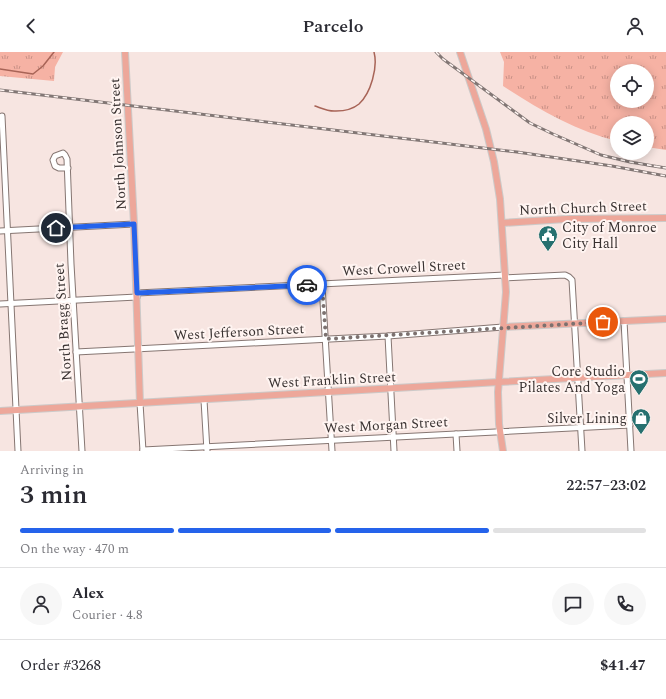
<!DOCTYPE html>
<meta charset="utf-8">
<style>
:root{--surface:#fff;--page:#f7f7f7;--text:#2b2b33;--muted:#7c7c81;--line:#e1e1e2;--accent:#2563eb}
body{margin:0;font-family:Spectral,serif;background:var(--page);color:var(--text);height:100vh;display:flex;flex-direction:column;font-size:15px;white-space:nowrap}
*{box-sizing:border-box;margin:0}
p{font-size:13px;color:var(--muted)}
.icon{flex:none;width:22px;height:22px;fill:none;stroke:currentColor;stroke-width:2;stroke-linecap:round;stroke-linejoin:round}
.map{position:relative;height:399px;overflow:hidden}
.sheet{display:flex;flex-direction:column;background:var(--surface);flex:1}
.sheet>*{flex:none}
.controls{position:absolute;left:610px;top:12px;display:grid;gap:8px}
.controls a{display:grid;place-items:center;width:44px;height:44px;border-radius:50%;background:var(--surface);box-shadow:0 2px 10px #0003;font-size:20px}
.pin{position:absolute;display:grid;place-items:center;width:34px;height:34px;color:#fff;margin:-17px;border:2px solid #fff;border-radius:50%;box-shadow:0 1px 4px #0007}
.courier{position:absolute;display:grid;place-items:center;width:40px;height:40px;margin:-20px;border:3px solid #2563eb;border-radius:50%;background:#fff;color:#222;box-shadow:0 1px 5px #0007}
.summary em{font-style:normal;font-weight:600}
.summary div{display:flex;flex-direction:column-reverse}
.summary{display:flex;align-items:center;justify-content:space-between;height:68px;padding:0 20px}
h1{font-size:26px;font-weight:600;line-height:30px}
.bar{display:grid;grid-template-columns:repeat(4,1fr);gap:6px 4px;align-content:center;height:48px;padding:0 20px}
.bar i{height:5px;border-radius:3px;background:var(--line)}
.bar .active{background:var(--accent)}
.bar p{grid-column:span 4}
.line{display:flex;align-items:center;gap:10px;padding:0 20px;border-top:1px solid var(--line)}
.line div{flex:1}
.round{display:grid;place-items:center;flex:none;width:42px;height:42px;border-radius:21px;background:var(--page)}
header{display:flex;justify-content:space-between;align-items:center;height:52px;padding:0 20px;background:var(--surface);font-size:18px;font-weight:600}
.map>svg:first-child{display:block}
</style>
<header><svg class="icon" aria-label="back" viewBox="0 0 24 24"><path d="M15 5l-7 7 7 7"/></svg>Parcelo<svg class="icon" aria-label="person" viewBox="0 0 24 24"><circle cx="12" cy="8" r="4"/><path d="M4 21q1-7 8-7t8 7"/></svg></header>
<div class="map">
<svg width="666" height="399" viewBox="0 0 666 399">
<defs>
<pattern id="park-tufts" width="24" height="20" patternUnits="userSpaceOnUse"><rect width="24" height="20" fill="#f6b2a4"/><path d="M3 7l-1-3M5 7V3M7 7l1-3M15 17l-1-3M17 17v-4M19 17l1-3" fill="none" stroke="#c89186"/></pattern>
</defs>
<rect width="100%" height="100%" fill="#f7e5e1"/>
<g fill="url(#park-tufts)" fill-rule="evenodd">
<path d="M0 0H63L55 15 54 29 0 24Z"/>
<path d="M500 0H666V98L647 95V71H617V89C576 79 538 57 503 34L504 10ZM617 19H647V49H617Z"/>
</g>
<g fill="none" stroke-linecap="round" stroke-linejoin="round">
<g stroke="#a86457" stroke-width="1.5">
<path d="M0 17 33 22 43 14 54 0"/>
<path d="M315 54C321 56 329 60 336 59 344 59 353 57 359 52 371 41 378 15 374 0"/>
</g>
<g stroke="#867672" stroke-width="7">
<g id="minor">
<path d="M2 64 18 399"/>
<path d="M68 116H59L55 114 53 108 55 104 63 101 65 103 67 107 71 212 82 399"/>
<path d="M0 179 134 172"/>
<path d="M505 226 565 223 569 225 572 228 582 399"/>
<path d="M322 233 332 399"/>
<path d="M137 241 505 223"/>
<path d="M0 252 137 245"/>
<path d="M624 269 631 399"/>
<path d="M388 284 394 399"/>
<path d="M76 300 388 284 503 275"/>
<path d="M204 348 207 399"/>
<path d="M140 351 143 399"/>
<path d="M456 382 457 399"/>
<path d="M143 398 630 373"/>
</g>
</g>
<g stroke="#cccac9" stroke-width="8">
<g id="major">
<path d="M125 0 134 172 140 351"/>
<path d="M460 0 486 77 494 110 500 147 506 240 498 340 499 372 503 399"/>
<path d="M502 171 566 167 666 166"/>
<path d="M503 275 666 267"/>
<path d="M0 359 499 330 666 321"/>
</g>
</g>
<use href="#minor" stroke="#fff" stroke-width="5"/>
<use href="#major" stroke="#eda79a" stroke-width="6"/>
<g stroke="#827775" stroke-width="3">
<g id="rail">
<path d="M436 0 443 7 530 71 553 82 601 103 630 110 666 116 647 113"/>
<path d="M0 38 517 100 612 114 666 124"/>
</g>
</g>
<use href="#rail" stroke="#fff4f1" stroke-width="1.5" stroke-dasharray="4.5" stroke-linecap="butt"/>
</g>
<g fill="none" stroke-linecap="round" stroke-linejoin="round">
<path stroke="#7c716f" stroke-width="4" stroke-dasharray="0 7.2" d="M307 233H322L326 287 603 270"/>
<path stroke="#2563eb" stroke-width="5" d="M56 176 134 172 137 241 307 233"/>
</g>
<defs>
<g id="civic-pin" transform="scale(1)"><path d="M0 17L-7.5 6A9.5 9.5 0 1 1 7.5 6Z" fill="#26706f" stroke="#fff4f1"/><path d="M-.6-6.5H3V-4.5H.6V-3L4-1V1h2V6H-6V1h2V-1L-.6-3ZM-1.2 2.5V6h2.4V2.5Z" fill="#fff"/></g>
<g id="stadium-pin" transform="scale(1)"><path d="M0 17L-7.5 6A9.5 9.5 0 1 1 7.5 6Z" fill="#26706f" stroke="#fff4f1"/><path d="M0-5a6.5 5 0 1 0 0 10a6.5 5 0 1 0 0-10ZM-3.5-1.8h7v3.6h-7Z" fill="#fff"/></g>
<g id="shop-pin" transform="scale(1)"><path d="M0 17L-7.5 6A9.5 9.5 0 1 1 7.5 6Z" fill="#26706f" stroke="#fff4f1"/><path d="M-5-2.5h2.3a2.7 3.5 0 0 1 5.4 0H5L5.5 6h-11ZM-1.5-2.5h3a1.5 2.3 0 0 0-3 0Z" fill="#fff"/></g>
</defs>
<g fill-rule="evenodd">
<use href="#civic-pin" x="548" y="183"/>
<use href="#stadium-pin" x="639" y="327"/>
<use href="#shop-pin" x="641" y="366"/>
</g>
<g text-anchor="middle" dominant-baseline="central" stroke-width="4" stroke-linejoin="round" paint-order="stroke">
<g font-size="14" fill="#393231" stroke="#fff4f1">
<text transform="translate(118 92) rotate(-93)">North Johnson Street</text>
<text transform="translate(583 156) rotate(-2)">North Church Street</text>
<text transform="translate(404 216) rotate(-3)">West Crowell Street</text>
<text transform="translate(63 270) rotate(-94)">North Bragg Street</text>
<text transform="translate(239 280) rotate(-3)">West Jefferson Street</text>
<text transform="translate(332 328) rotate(-3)">West Franklin Street</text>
<text transform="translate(386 373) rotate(-3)">West Morgan Street</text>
</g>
<g font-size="14" fill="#393231" stroke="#fff4f1" text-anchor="end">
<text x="562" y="175" text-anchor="start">City of Monroe<tspan x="562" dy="16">City Hall</tspan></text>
<text x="625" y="319">Core Studio<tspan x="625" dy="16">Pilates And Yoga</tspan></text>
<text x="627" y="366">Silver Lining</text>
</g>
</g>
</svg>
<div class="controls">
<a><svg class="icon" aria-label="locate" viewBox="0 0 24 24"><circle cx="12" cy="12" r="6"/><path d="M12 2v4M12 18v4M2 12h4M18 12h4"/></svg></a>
<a><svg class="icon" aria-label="layers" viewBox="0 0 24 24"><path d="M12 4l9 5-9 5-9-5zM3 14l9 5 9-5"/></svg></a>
</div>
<div class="pin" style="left:603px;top:270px;background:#ea580c"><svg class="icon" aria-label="bag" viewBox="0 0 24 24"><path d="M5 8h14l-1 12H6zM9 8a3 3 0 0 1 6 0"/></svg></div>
<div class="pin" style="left:56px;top:176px;background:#1f2937"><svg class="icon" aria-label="home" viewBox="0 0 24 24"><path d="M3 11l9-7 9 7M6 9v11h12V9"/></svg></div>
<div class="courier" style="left:307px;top:233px"><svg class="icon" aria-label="car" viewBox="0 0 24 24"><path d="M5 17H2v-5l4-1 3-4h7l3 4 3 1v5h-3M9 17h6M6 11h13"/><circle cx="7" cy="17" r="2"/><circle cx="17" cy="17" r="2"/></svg></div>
</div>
<section class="sheet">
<div class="summary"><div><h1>3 min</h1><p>Arriving in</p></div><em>22:57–23:02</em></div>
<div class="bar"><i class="active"></i><i class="active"></i><i class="active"></i><i></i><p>On the way · 470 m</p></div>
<div class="line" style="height:72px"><a class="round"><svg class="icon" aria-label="person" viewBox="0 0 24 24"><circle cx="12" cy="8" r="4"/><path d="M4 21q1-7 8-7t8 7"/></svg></a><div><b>Alex</b><p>Courier · 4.8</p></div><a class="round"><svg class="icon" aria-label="chat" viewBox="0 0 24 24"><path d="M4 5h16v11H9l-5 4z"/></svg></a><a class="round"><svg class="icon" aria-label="phone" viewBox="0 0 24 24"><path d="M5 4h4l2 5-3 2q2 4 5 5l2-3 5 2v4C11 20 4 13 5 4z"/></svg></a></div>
<div class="line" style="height:52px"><div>Order #3268</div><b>$41.47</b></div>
</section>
